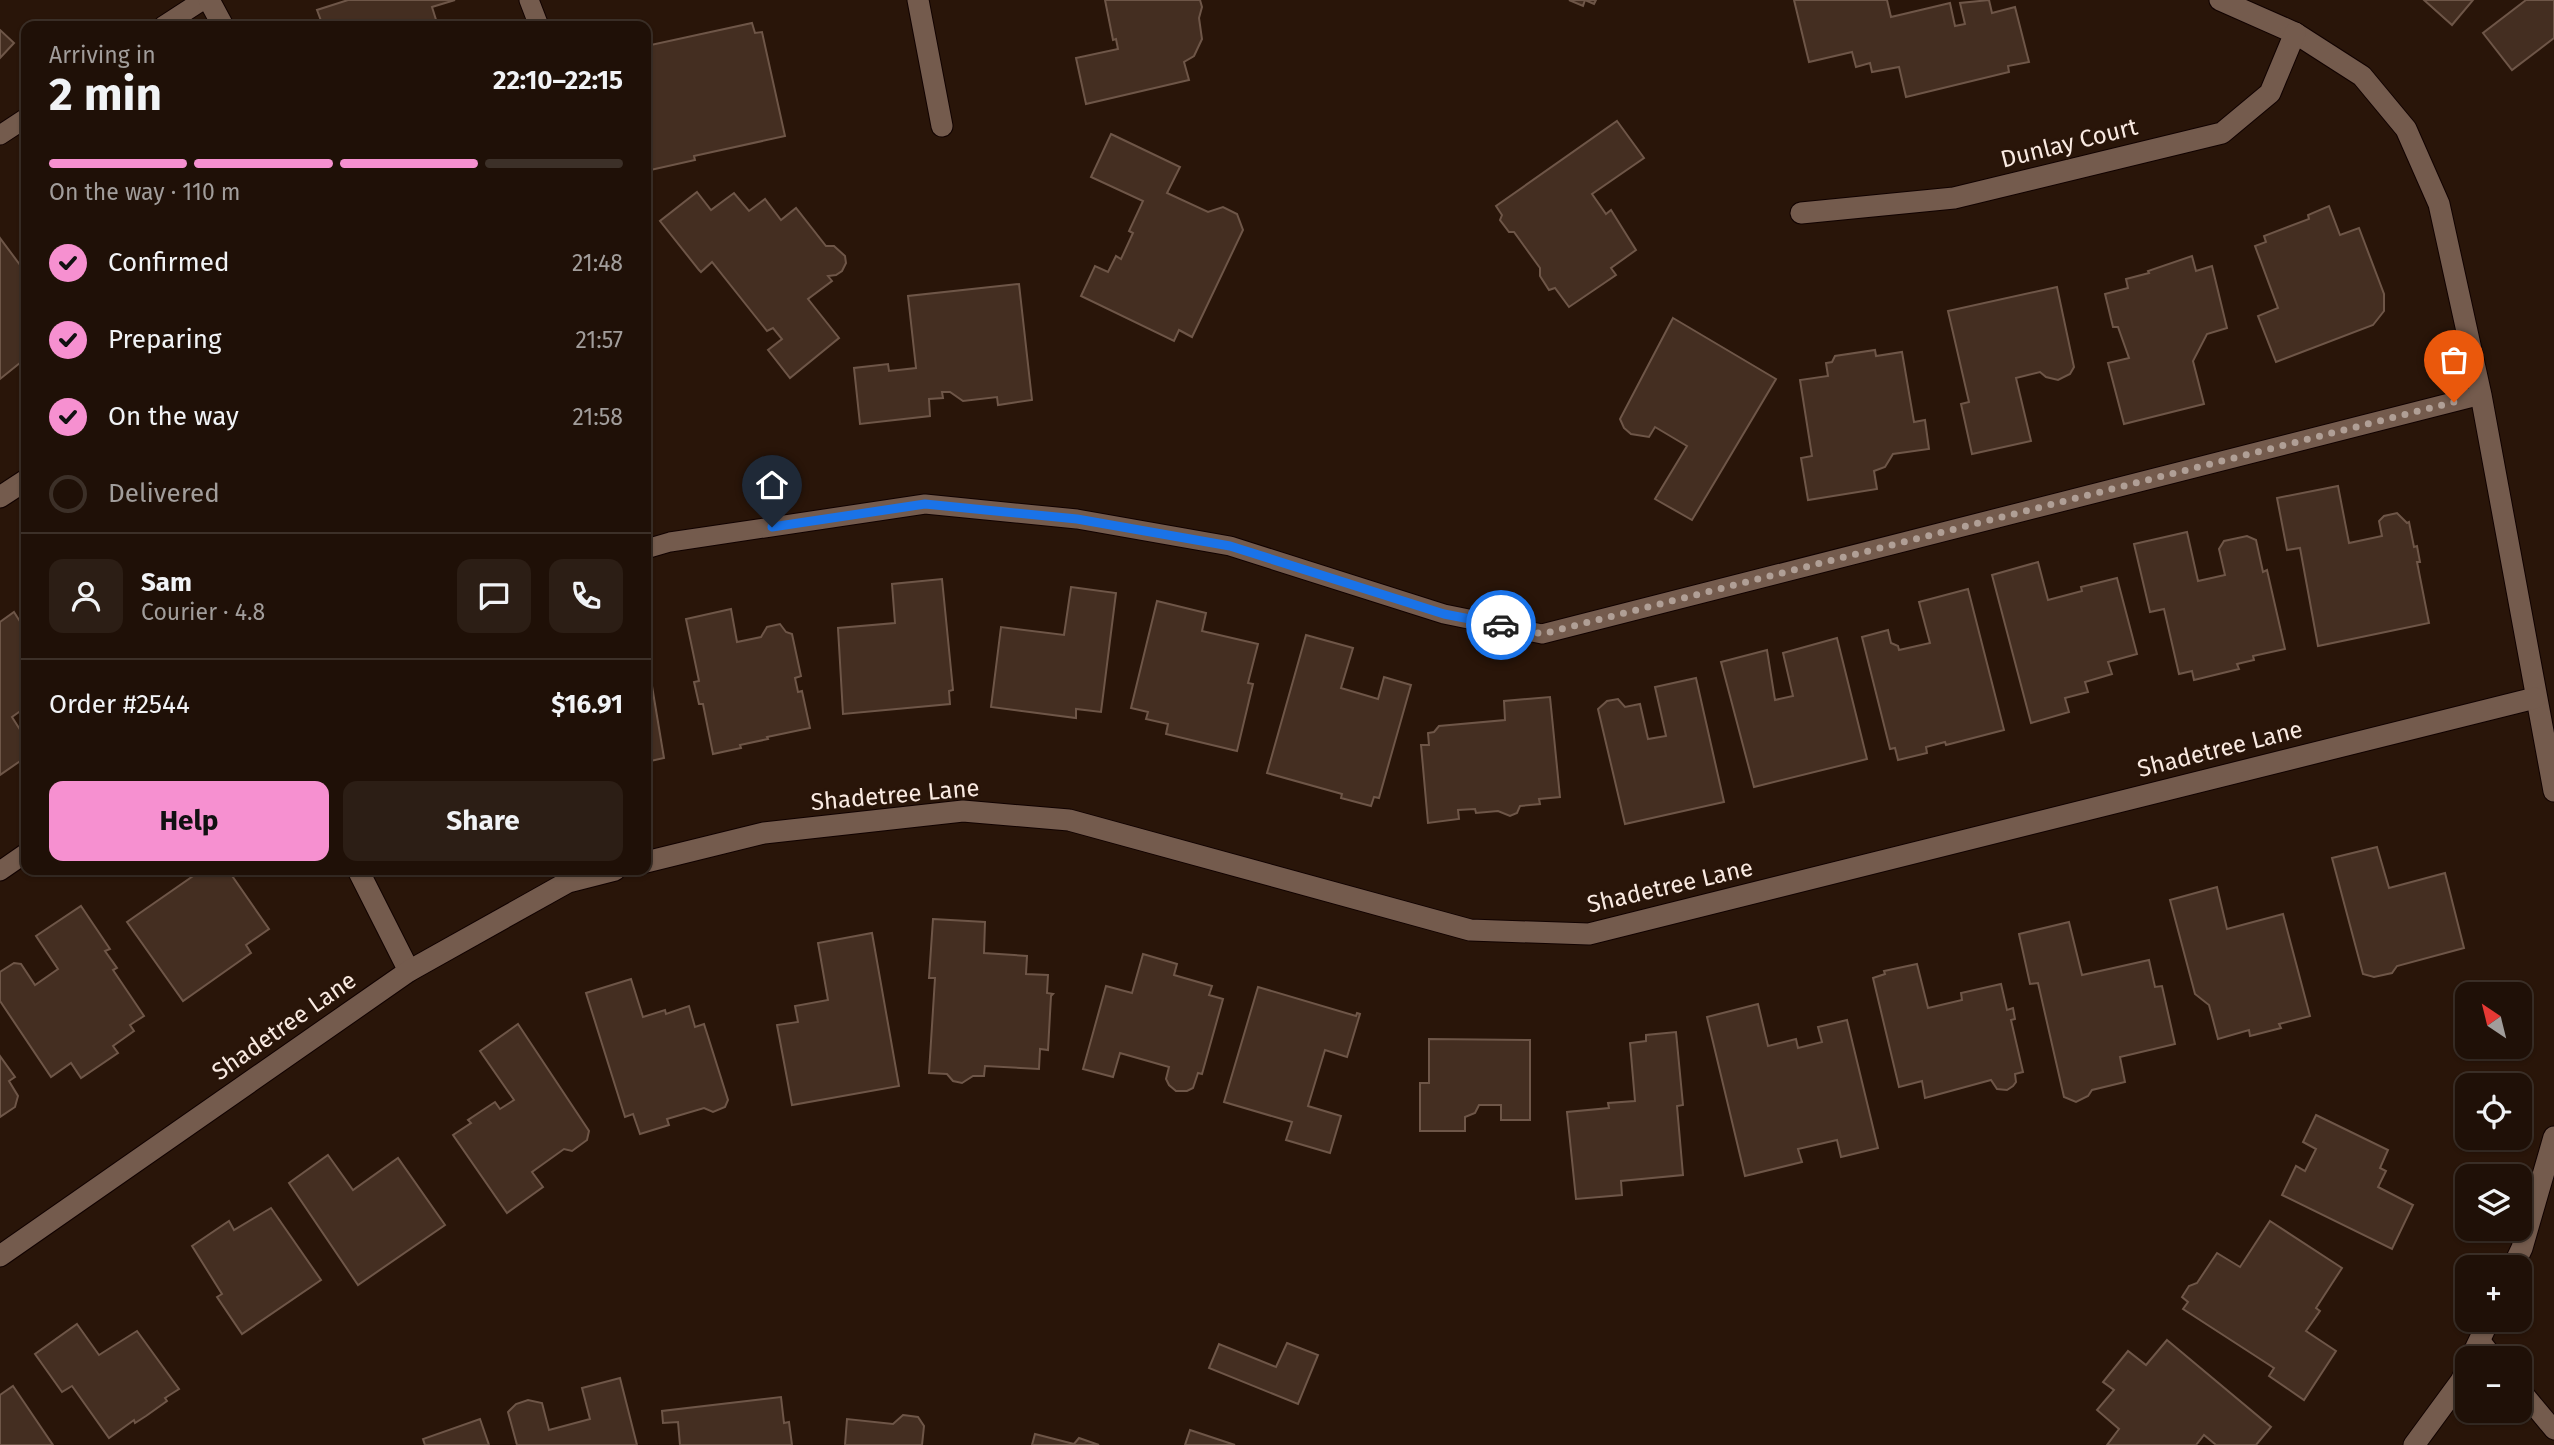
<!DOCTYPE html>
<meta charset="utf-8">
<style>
:root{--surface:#1f1007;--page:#2c1e15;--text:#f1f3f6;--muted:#a19d9b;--line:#3c3028;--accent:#f690d0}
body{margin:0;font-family:"Fira Sans",sans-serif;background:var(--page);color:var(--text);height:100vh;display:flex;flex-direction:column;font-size:26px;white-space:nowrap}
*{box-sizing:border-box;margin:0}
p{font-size:23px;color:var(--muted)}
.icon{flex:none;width:38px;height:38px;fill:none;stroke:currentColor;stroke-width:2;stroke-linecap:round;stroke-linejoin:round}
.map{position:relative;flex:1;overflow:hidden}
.panel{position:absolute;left:21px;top:21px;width:630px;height:854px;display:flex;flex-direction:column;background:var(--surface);border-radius:14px;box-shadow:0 2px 5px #0004,0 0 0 2px var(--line)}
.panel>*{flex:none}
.needle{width:46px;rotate:325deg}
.controls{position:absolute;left:2455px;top:982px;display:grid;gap:14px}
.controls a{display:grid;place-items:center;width:77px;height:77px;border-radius:14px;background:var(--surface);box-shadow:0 2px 5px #0004,0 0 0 2px var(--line);font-size:35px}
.pin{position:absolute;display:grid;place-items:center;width:60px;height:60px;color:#fff;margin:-72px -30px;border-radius:50% 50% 50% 0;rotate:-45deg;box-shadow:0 0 7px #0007}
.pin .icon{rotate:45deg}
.courier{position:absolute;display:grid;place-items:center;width:70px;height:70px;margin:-35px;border:5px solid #1a73e8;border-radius:50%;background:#fff;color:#222;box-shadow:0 2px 9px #0007}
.head em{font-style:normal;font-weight:700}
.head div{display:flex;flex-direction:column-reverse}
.head{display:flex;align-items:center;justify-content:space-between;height:119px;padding:0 28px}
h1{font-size:46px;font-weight:700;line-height:52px}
.bar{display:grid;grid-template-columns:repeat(4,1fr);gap:10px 7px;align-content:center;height:84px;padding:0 28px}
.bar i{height:9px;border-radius:5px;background:var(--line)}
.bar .current{background:var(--accent)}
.bar p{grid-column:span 4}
.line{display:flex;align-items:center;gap:18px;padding:0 28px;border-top:2px solid var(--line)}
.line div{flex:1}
.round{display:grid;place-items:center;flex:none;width:74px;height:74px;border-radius:14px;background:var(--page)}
ol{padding:0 28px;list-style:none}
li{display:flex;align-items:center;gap:21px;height:77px}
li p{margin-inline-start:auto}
li .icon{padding:7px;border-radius:50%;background:var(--accent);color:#111;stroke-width:4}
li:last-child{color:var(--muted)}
li i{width:38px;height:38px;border:4px solid var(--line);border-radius:50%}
.cta{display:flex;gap:14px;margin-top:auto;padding:14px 28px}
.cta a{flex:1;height:80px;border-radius:14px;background:var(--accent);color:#111;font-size:28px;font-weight:700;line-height:80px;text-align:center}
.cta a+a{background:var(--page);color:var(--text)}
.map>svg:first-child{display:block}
</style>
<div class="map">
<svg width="2554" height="1445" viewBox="0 0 2554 1445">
<rect width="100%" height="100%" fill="#291509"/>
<g fill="#442e21" stroke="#6e5648" stroke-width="2">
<path d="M348 0H455L432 7 438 26H323L317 10Z"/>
<path d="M1105 0H1200L1202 7 1199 18 1202 39 1194 56 1184 62 1189 80 1086 104 1076 58 1118 49 1116 39 1113 40Z"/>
<path d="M1569 0H1596L1594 4 1585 0 1583 6Z"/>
<path d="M1794 0H1887L1891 17 1950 3 1955 26 1965 24 1960 3 1989 0 1992 13 2015 7 2029 62 2008 66 2009 72 1906 97 1899 67 1872 72 1870 63 1856 67 1852 52 1809 62Z"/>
<path d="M2424 0H2473L2452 25Z"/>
<path d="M2526 0H2554V38L2512 70 2483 33Z"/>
<path d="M752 23 755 33 762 32 785 136 694 156 695 160 646 171V104L649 103 646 87V46Z"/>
<path d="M0 30 14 43 0 58Z"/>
<path d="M1617 121 1644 158 1592 194 1606 214 1611 210 1636 250 1611 268 1616 275 1569 307 1555 288 1549 290 1540 276V268L1514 232H1509L1500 220 1502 215 1496 206Z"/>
<path d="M1111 134 1180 167 1167 193 1208 212 1223 207 1237 214 1243 230 1192 337 1179 330 1174 341 1081 296 1095 266 1108 272 1116 256 1121 259 1133 233 1129 231 1143 201 1091 177Z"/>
<path d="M697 192 711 210 734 193 749 211 765 199 781 220 796 208 826 246H834L845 256 846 263 842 271 836 275 828 276 832 281 808 299 839 338 790 378 768 350 782 339 773 328 767 331 712 262 701 272 699 270 660 221Z"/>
<path d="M2329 206 2340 235 2359 228 2384 294V311L2373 325 2276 362 2258 316 2278 308 2255 246 2266 242 2264 236 2309 219 2308 215Z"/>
<path d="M0 238 26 273V358L0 379Z"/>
<path d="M2192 256 2196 271 2212 266 2227 328 2207 334 2193 361 2204 404 2124 424 2108 363 2129 358 2118 327H2113L2105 294 2128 288 2126 279 2149 273 2148 271Z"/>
<path d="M1019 284 1032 400 998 405 997 397 963 401 950 392H942L943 398 929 399 930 416 860 424 854 368 888 364 889 371 916 368 908 296Z"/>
<path d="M2057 287 2074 367 2070 374 2058 380 2046 377 2040 372 2016 378 2031 441 1972 454 1961 404 1969 402 1948 311Z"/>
<path d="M1673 318 1776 379 1692 520 1655 499 1687 446 1655 427 1649 437 1631 434 1624 428 1620 419Z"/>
<path d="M1875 350 1876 356 1902 352 1914 422 1925 420 1929 449 1893 454 1885 467 1874 471 1877 489 1808 500 1801 458 1812 456 1800 380 1828 376 1826 363 1832 362 1835 356Z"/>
<path d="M2338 486 2349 543 2382 536 2379 521 2384 516 2397 513 2407 523 2409 522 2414 547 2417 546 2420 562H2417L2429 623 2318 646 2300 548 2287 550 2277 498Z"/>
<path d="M2187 532 2198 581 2225 575 2219 549 2224 541 2247 536 2256 540 2263 572 2267 570 2285 649 2253 656 2254 660 2237 664 2239 669 2194 680 2192 671 2179 674 2164 609 2150 612 2134 544Z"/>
<path d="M2038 562 2048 600 2082 591 2081 587 2117 578 2137 654 2108 662 2112 674 2085 682 2088 692 2065 698 2069 712 2031 723 1992 575Z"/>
<path d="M942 579 953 690 949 691 950 704 843 714 838 628 895 623 892 584Z"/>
<path d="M1071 587 1116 593 1101 712 1076 709V718L991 707 1001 627 1064 635Z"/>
<path d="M1968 589 2004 730 1946 745 1945 742 1926 747 1927 753 1898 760 1895 748 1890 749 1862 637 1888 630 1891 643 1898 646 1899 650 1930 643 1919 602Z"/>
<path d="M1157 601 1206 613 1202 631 1258 644 1248 683 1253 684 1237 751 1166 734 1168 724 1146 719 1148 712 1131 708Z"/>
<path d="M731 609 737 642 761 637 767 627 780 624 786 632 792 634 801 676 795 678 798 692 802 691 810 728 767 737 768 739 740 745 741 748 713 754 703 704H699L694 682 699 681 686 619Z"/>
<path d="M14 612 26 631V707L12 717 26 739V757L0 775V622Z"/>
<path d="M1306 635 1353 648 1341 688 1378 699 1384 677 1411 685 1379 798 1374 797 1371 806 1341 798 1342 794 1267 773Z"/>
<path d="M1837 638 1867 759 1754 787 1721 662 1767 650 1775 700 1793 696 1783 653Z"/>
<path d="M646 668H649L664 758 646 762Z"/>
<path d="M1696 678 1724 802 1625 824 1598 709 1607 701 1618 699 1625 707 1640 704 1648 739 1666 736 1655 687Z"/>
<path d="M1550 697 1560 797 1539 799 1540 804 1520 806 1517 813 1510 816 1498 811 1476 813 1475 809 1458 810 1459 819 1428 823 1421 745H1429L1428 733 1434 732 1439 726 1505 720 1504 701Z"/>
<path d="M2377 847 2389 888 2445 873 2464 948 2397 966 2392 973 2374 977 2363 974 2332 858Z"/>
<path d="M188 870H228L269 929 246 945 251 953 183 1001 127 922 193 876Z"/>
<path d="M2217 887 2227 929 2283 914 2310 1016 2279 1024 2281 1028 2250 1036 2249 1030 2218 1039 2209 1005 2195 994 2170 900Z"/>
<path d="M81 906 110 949 105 951 117 968 113 970 144 1016 130 1025 134 1031 113 1046 118 1053 81 1078 71 1063 51 1077 0 1001V972L14 963 21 964 35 985 58 969 36 936Z"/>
<path d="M933 919 985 922 984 953 1027 956 1026 974 1048 975 1047 993 1053 994 1051 996 1048 1050 1040 1049 1039 1069 985 1066 984 1076H973L962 1083 953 1081 947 1074 929 1073 935 978H929Z"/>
<path d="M2069 922 2082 975 2149 960 2155 987 2162 986 2175 1044 2120 1057 2125 1082 2092 1090 2088 1096 2076 1102 2064 1097 2038 983 2030 984 2019 934Z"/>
<path d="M872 933 899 1086 792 1105 777 1025 798 1022 795 1006 828 1000 818 943Z"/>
<path d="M1143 954 1177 964 1174 975 1212 986 1209 995 1223 999 1202 1074 1198 1073 1193 1088 1187 1091H1176L1169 1085 1166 1079 1169 1067 1120 1053 1113 1077 1083 1069 1106 986 1132 993Z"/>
<path d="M1917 964 1928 1008 1962 1000 1961 993 2001 984 2007 1010 2013 1008 2015 1019 2011 1020 2023 1072 2015 1074 2016 1082 2013 1086 2007 1090 1997 1089 1991 1080 1925 1098 1922 1081 1899 1087 1873 978 1885 974 1884 971Z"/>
<path d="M631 979 643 1017 665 1010 666 1014 689 1006 695 1027 704 1024 728 1100 725 1107 713 1112 704 1108 667 1119 669 1125 640 1134 633 1114 625 1117 586 993Z"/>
<path d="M1258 987 1356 1016 1357 1013 1360 1014 1347 1057 1325 1050 1308 1106 1341 1116 1330 1153 1286 1140 1292 1122 1224 1102Z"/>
<path d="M1758 1004 1768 1046 1796 1039 1798 1048 1822 1042 1818 1027 1847 1020 1878 1148 1841 1157 1837 1140 1798 1149 1802 1162 1745 1176 1707 1017Z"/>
<path d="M518 1024 589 1131 587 1140 572 1151 564 1149 532 1172 543 1187 507 1213 453 1135 471 1123 468 1120 495 1102 500 1109 514 1100 480 1051Z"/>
<path d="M1676 1032 1683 1105 1677 1106 1683 1175 1621 1181 1622 1195 1576 1199 1567 1112 1609 1108 1608 1103 1635 1101 1630 1043 1646 1041V1035Z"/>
<path d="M1429 1039 1530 1040V1120H1501V1105H1479L1475 1113 1465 1117V1131H1420V1083H1429Z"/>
<path d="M0 1056 15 1077 9 1081 18 1096 15 1107 0 1117Z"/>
<path d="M2316 1115 2388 1150 2380 1168 2386 1171 2378 1187 2413 1205 2392 1249 2282 1195 2296 1166 2305 1171 2316 1149 2303 1142Z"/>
<path d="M328 1155 353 1190 398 1158 445 1225 358 1285 289 1183Z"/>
<path d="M271 1208 321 1280 242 1334 217 1297 222 1294 192 1246 229 1221 234 1230Z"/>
<path d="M2270 1221 2342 1268 2316 1308 2320 1311 2306 1331 2336 1351 2304 1400 2269 1376 2274 1368 2183 1309 2188 1302 2182 1297 2189 1286 2197 1283 2217 1253 2240 1267Z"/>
<path d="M77 1324 99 1355 137 1331 179 1389 165 1398 167 1401 146 1416 135 1423 134 1420 109 1438 72 1386 62 1392 35 1354Z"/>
<path d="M2167 1340 2271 1427 2256 1445H2216L2204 1435 2196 1445H2107L2119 1429 2097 1410 2114 1390 2103 1382 2128 1351 2146 1365Z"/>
<path d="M1287 1343 1318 1355 1298 1404 1209 1368 1219 1344 1276 1367Z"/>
<path d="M620 1378 637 1445H517L508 1412 516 1404 528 1400 542 1403 549 1430 590 1419 582 1388Z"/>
<path d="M13 1386 53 1445H0V1395Z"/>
<path d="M781 1397 784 1423 789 1422 792 1445H680L678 1422 663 1423 662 1411Z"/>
<path d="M903 1415 918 1417 924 1426 922 1445H845L847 1419 893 1424Z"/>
<path d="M480 1419 489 1445H425L423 1439Z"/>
<path d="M1190 1430 1235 1445H1185Z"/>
<path d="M1035 1434 1074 1444 1079 1438 1099 1445H1032Z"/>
</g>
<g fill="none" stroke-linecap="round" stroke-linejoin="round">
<g stroke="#110200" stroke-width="21">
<g id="service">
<path d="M529 0 539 26"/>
<path d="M163 26 203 0"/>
<path d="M0 135 26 118"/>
<path d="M646 549 670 542 925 504 1077 519 1230 546 1444 614 1542 634 2481 395"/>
<path d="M0 871 26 853"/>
<path d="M2480 1340 2494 1358"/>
<path d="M2520 1389 2554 1430"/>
</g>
</g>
<g stroke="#110200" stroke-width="23">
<g id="minor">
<path d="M209 0 223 26"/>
<path d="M918 0 942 126"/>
<path d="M2220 0 2295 33 2362 76 2406 129 2439 204 2481 395 2554 791"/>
<path d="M1801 213 1954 198 2222 133 2270 93 2295 33"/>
<path d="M0 497 26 480"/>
<path d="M646 862 764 833 963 811 1069 820 1470 930 1589 934 2535 698"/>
<path d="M358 870 409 971"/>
<path d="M0 1256 409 971 568 882 615 870"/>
<path d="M2513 1267 2522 1248 2554 1137"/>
<path d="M2471 1358 2489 1320"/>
<path d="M2414 1445 2461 1381 2468 1366"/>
</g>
</g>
<use href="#service" stroke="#745b4d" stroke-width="19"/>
<use href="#minor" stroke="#745b4d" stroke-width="21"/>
</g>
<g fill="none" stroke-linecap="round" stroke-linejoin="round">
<path stroke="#b09f96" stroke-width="7" stroke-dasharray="0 12.6" d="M1501 625 1542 634 2454 402"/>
<path stroke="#1a73e8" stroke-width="9" d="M772 527 925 504 1077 519 1230 546 1444 614 1501 625"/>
</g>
<g text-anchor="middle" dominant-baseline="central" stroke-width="5" stroke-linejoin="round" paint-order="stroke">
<g font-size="24" fill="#f9eae2" stroke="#291509">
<text transform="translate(2069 143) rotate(-14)">Dunlay Court</text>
<text transform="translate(2220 749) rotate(-14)">Shadetree Lane</text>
<text transform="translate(895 795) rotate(-5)">Shadetree Lane</text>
<text transform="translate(1670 886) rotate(-13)">Shadetree Lane</text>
<text transform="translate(284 1026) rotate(-35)">Shadetree Lane</text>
</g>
</g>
</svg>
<div class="controls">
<a><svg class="needle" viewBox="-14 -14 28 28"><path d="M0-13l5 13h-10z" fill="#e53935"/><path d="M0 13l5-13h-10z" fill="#a19d9b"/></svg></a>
<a><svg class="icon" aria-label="locate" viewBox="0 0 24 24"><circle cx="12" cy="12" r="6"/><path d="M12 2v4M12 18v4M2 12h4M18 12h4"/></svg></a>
<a><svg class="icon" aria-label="layers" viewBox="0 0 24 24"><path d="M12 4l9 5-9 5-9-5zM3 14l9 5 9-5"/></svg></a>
<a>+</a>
<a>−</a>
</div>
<div class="pin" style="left:2454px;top:402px;background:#ea580c"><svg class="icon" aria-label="bag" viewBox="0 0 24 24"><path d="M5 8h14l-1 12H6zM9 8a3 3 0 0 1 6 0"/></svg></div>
<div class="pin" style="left:772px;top:527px;background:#1f2937"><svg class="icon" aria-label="home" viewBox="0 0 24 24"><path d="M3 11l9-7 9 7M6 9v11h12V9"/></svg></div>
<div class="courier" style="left:1501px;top:625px"><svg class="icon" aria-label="car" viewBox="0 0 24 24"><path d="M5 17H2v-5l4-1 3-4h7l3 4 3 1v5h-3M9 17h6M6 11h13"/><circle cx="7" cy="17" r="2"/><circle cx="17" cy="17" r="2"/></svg></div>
<section class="panel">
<div class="head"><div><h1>2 min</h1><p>Arriving in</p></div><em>22:10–22:15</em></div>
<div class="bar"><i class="current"></i><i class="current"></i><i class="current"></i><i></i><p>On the way · 110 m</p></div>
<ol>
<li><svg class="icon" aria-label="check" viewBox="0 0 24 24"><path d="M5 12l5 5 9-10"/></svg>Confirmed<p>21:48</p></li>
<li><svg class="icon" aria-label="check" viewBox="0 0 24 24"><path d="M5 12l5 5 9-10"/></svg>Preparing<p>21:57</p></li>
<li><svg class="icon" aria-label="check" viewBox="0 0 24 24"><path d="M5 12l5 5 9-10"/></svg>On the way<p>21:58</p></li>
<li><i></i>Delivered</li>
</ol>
<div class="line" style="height:126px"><a class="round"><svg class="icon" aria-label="person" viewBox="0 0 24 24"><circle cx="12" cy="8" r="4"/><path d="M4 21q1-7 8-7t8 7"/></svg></a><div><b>Sam</b><p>Courier · 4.8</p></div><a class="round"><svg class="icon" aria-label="chat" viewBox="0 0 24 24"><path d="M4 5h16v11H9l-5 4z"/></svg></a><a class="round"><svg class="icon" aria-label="phone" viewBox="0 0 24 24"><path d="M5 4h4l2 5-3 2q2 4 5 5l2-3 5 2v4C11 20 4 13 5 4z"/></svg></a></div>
<div class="line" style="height:91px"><div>Order #2544</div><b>$16.91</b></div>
<div class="cta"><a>Help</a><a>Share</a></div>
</section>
</div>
